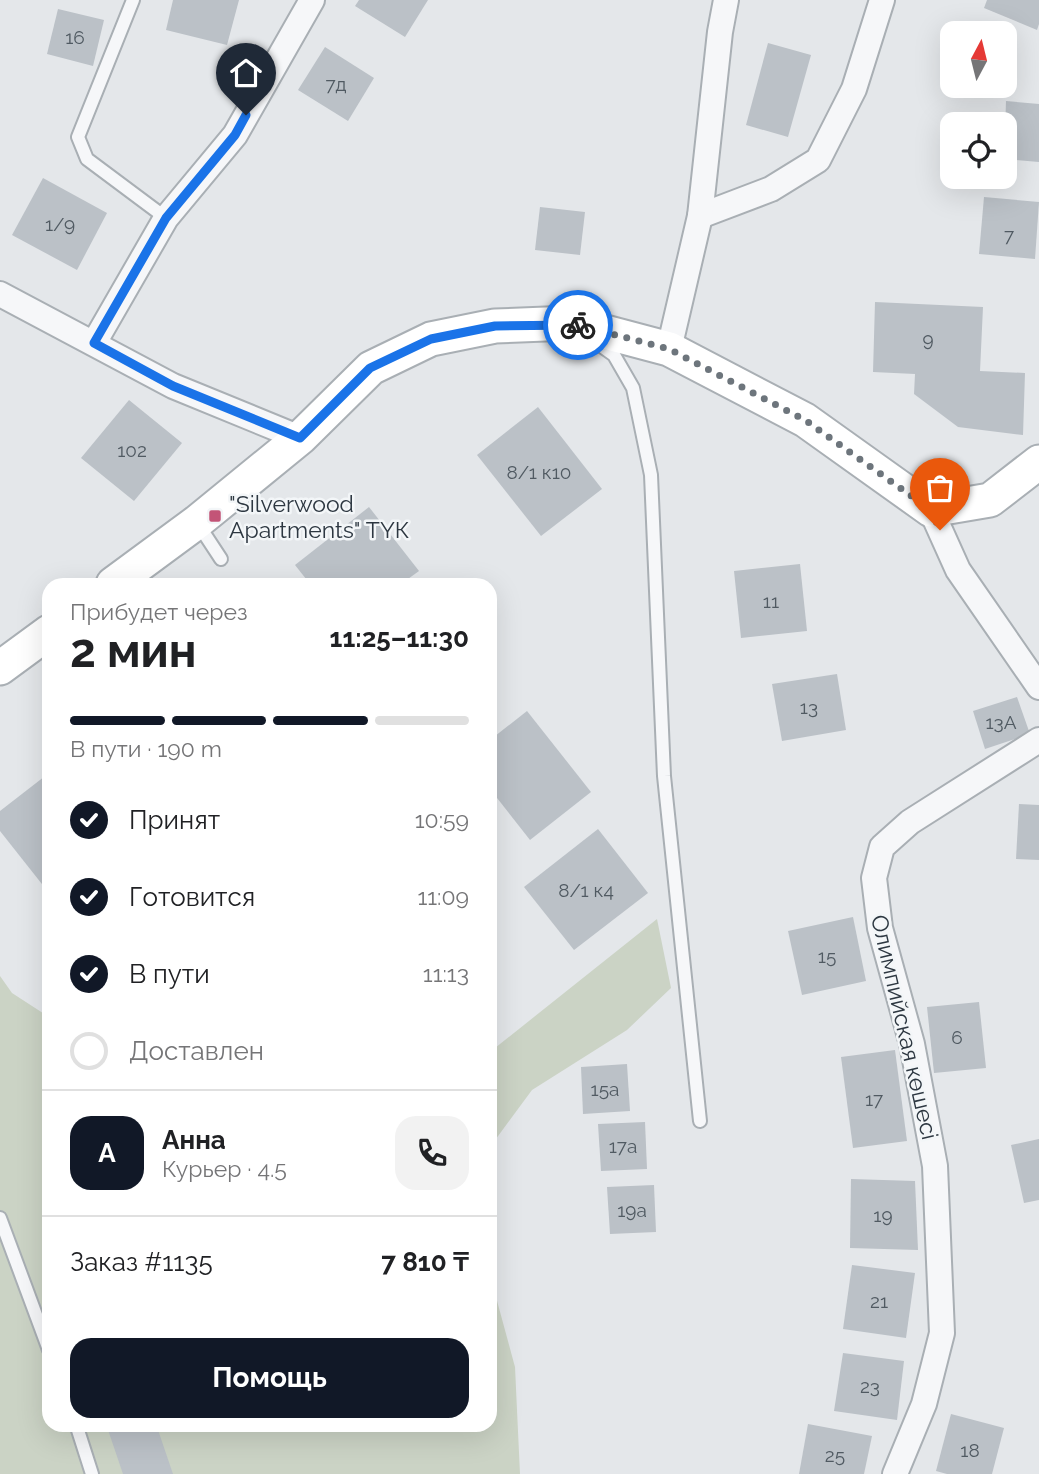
<!DOCTYPE html>
<html lang="ru">
<meta charset="utf-8">
<style>
:root{--surface:#fff;--page:#f2f2f2;--text:#202124;--muted:#757577;--line:#e0e0e0;--accent:#111827}
body{margin:0;font-family:Raleway,sans-serif;background:var(--page);color:var(--text);height:100vh;display:flex;flex-direction:column;font-size:26px;white-space:nowrap}
*{box-sizing:border-box;margin:0}
p{font-size:23px;color:var(--muted)}
.icon{flex:none;width:38px;height:38px;fill:none;stroke:currentColor;stroke-width:2;stroke-linecap:round;stroke-linejoin:round}
.map{position:relative;flex:1;overflow:hidden}
.side{position:absolute;left:42px;top:578px;width:455px;height:854px;display:flex;flex-direction:column;background:var(--surface);border-radius:21px;box-shadow:0 7px 28px #0002}
.side>*{flex:none}
.needle{width:46px;rotate:7deg}
.tools{position:absolute;left:940px;top:21px;display:grid;gap:14px}
.tools a{display:grid;place-items:center;width:77px;height:77px;border-radius:14px;background:var(--surface);box-shadow:0 7px 28px #0002;font-size:35px}
.pin{position:absolute;display:grid;place-items:center;width:60px;height:60px;color:#fff;margin:-72px -30px;border-radius:50% 50% 50% 0;rotate:-45deg;box-shadow:0 0 7px #0007}
.pin .icon{rotate:45deg}
.courier{position:absolute;display:grid;place-items:center;width:70px;height:70px;margin:-35px;border:5px solid #1a73e8;border-radius:50%;background:#fff;color:#222;box-shadow:0 2px 9px #0007}
.headline em{font-style:normal;font-weight:700}
.headline div{display:flex;flex-direction:column-reverse}
.headline{display:flex;align-items:center;justify-content:space-between;height:119px;padding:0 28px}
h1{font-size:46px;font-weight:700;line-height:52px}
.bar{display:grid;grid-template-columns:repeat(4,1fr);gap:10px 7px;align-content:center;height:84px;padding:0 28px}
.bar i{height:9px;border-radius:5px;background:var(--line)}
.bar .on{background:var(--accent)}
.bar p{grid-column:span 4}
.line{display:flex;align-items:center;gap:18px;padding:0 28px;border-top:2px solid var(--line)}
.line div{flex:1}
.round{display:grid;place-items:center;flex:none;width:74px;height:74px;border-radius:21px;background:var(--page)}
ol{padding:0 28px;list-style:none}
li{display:flex;align-items:center;gap:21px;height:77px}
li p{margin-inline-start:auto}
li .icon{padding:7px;border-radius:50%;background:var(--accent);color:#fff;stroke-width:4}
li:last-child{color:var(--muted)}
li i{width:38px;height:38px;border:4px solid var(--line);border-radius:50%}
.button{display:flex;gap:14px;margin-top:auto;padding:14px 28px}
.button a{flex:1;height:80px;border-radius:21px;background:var(--accent);color:#fff;font-size:28px;font-weight:700;line-height:80px;text-align:center}
.map>svg:first-child{display:block}
</style>
<div class="map">
<svg width="1039" height="1474" viewBox="0 0 1039 1474">
<rect width="100%" height="100%" fill="#e4e7ea"/>
<g fill="#cbd3c5">
<path d="M657 919 671 988 627 1030 532 1090 490 1147V1052Z"/>
<path d="M0 976 12 993 49 1017V1424H490V1275L515 1367 520 1474H0Z"/>
</g>
<g fill="#bbc1c7">
<path d="M173 0H239L227 45 166 30Z"/>
<path d="M359 0H428L405 37 355 6Z"/>
<path d="M987 0H1039V24L1037 30 984 8Z"/>
<path d="M58 9 104 20 93 66 47 54Z"/>
<path d="M768 43 811 55 788 137 746 125Z"/>
<path d="M325 47 374 78 348 121 298 90Z"/>
<path d="M1006 101 1039 104V162L1004 159Z"/>
<path d="M43 178 107 213 77 270 12 235Z"/>
<path d="M984 197 1039 202 1035 259 979 254Z"/>
<path d="M540 207 585 212 580 255 535 250Z"/>
<path d="M875 302 983 307 980 371 1025 373 1023 435 958 427 914 394 915 374 873 372Z"/>
<path d="M129 400 182 443 134 501 81 458Z"/>
<path d="M538 407 602 489 541 536 477 455Z"/>
<path d="M369 507 419 571 401 584H310L295 565Z"/>
<path d="M800 564 807 631 741 638 734 571Z"/>
<path d="M837 674 846 730 782 741 772 684Z"/>
<path d="M1017 697 1030 734 985 749 973 711Z"/>
<path d="M527 711 591 792 530 840 490 789V740Z"/>
<path d="M49 773V893L0 831V811Z"/>
<path d="M1019 804 1039 805V860L1016 859Z"/>
<path d="M598 829 648 893 574 950 524 887Z"/>
<path d="M853 917 866 981 802 995 788 931Z"/>
<path d="M979 1002 986 1068 934 1073 927 1007Z"/>
<path d="M490 1011 497 1020 490 1025Z"/>
<path d="M895 1050 907 1141 853 1148 841 1057Z"/>
<path d="M627 1064 630 1111 583 1114 581 1067Z"/>
<path d="M645 1122 647 1169 601 1171 598 1124Z"/>
<path d="M1039 1139V1200L1024 1203 1011 1145Z"/>
<path d="M851 1179 915 1181 918 1250 850 1248Z"/>
<path d="M654 1185 656 1232 610 1234 607 1187Z"/>
<path d="M852 1265 915 1273 906 1338 843 1329Z"/>
<path d="M843 1353 904 1361 897 1420 834 1411Z"/>
<path d="M951 1414 1004 1428 992 1474H947L936 1471Z"/>
<path d="M106 1424H156L173 1474H123Z"/>
<path d="M808 1424 872 1436 864 1474H799Z"/>
</g>
<g fill="none" stroke-linecap="round" stroke-linejoin="round">
<g stroke="#a9afb4" stroke-width="16">
<g id="lane">
<path d="M133 0 78 137 87 159 166 218"/>
<path d="M593 340 614 355 633 388 651 475 664 776 700 1121"/>
<path d="M198 524 221 559"/>
<path d="M0 1218 49 1350"/>
<path d="M76 1424 92 1474"/>
</g>
</g>
<g stroke="#a9afb4" stroke-width="28">
<g id="street">
<path d="M700 216 771 189 818 160 854 89 882 0"/>
<path d="M0 294 173 386 300 438"/>
<path d="M94 343 166 218 235 135 312 0"/>
<path d="M669 349 700 216 720 32 726 0"/>
<path d="M931 510 958 570 1039 687"/>
<path d="M895 1474 924 1404 942 1333 935 1166 912 1044 880 928 874 878 882 847 910 822 1039 740"/>
</g>
</g>
<g stroke="#a9afb4" stroke-width="37">
<g id="secondary">
<path d="M113 584 197 522 300 438 371 368 431 339 495 326 571 323 669 349 805 420 931 510 990 500 1039 462"/>
<path d="M0 668 49 632"/>
</g>
</g>
<use href="#lane" stroke="#f6f7f9" stroke-width="12"/>
<use href="#street" stroke="#f6f7f9" stroke-width="24"/>
<use href="#secondary" stroke="#fff" stroke-width="33"/>
</g>
<g fill="none" stroke-linecap="round" stroke-linejoin="round">
<path stroke="#6d757c" stroke-width="7" stroke-dasharray="0 12.6" d="M578 325 669 349 692 361 805 420 931 510 940 530"/>
<path stroke="#1a73e8" stroke-width="9" d="M246 115 235 135 166 218 94 343 173 386 300 438 370 368 431 339 495 326 578 325"/>
</g>
<rect fill="#c35477" stroke="#f3f6f8" stroke-width="2.5" x="208" y="509" width="14" height="14" rx="3.5"/>
<g text-anchor="middle" dominant-baseline="central" stroke-width="5" stroke-linejoin="round" paint-order="stroke">
<g font-size="19" fill="#505a62">
<text x="75" y="37">16</text>
<text x="336" y="84">7д</text>
<text x="60" y="224">1/9</text>
<text x="1009" y="235">7</text>
<text x="928" y="339">9</text>
<text x="132" y="450">102</text>
<text x="539" y="472">8/1 к10</text>
<text x="771" y="601">11</text>
<text x="809" y="707">13</text>
<text x="1001" y="722">13А</text>
<text x="586" y="890">8/1 к4</text>
<text x="827" y="956">15</text>
<text x="957" y="1037">6</text>
<text x="605" y="1089">15а</text>
<text x="874" y="1099">17</text>
<text x="623" y="1146">17а</text>
<text x="632" y="1210">19а</text>
<text x="883" y="1215">19</text>
<text x="879" y="1301">21</text>
<text x="870" y="1386">23</text>
<text x="970" y="1450">18</text>
<text x="835" y="1455">25</text>
</g>
<g font-size="23" fill="#2d3741" stroke="#f3f6f8" text-anchor="start">
<text x="229" y="503">"Silverwood<tspan x="229" dy="26">Apartments" ТҮК</tspan></text>
</g>
<g font-size="23" fill="#2d3741" stroke="#f3f6f8">
<text transform="translate(905 1027) rotate(77)">Олимпийская көшесі</text>
</g>
</g>
</svg>
<div class="tools">
<a><svg class="needle" viewBox="-14 -14 28 28"><path d="M0-13l5 13h-10z" fill="#e53935"/><path d="M0 13l5-13h-10z" fill="#757577"/></svg></a>
<a><svg class="icon" aria-label="locate" viewBox="0 0 24 24"><circle cx="12" cy="12" r="6"/><path d="M12 2v4M12 18v4M2 12h4M18 12h4"/></svg></a>
</div>
<div class="pin" style="left:940px;top:530px;background:#ea580c"><svg class="icon" aria-label="bag" viewBox="0 0 24 24"><path d="M5 8h14l-1 12H6zM9 8a3 3 0 0 1 6 0"/></svg></div>
<div class="pin" style="left:246px;top:115px;background:#1f2937"><svg class="icon" aria-label="home" viewBox="0 0 24 24"><path d="M3 11l9-7 9 7M6 9v11h12V9"/></svg></div>
<div class="courier" style="left:578px;top:325px"><svg class="icon" aria-label="bike" viewBox="0 0 24 24"><circle cx="6" cy="16" r="4"/><circle cx="18" cy="16" r="4"/><path d="M6 16l4-8h5l3 8M10 8l3 8H6M13 5h3"/></svg></div>
<section class="side">
<div class="headline"><div><h1>2 мин</h1><p>Прибудет через</p></div><em>11:25–11:30</em></div>
<div class="bar"><i class="on"></i><i class="on"></i><i class="on"></i><i></i><p>В пути · 190 m</p></div>
<ol>
<li><svg class="icon" aria-label="check" viewBox="0 0 24 24"><path d="M5 12l5 5 9-10"/></svg>Принят<p>10:59</p></li>
<li><svg class="icon" aria-label="check" viewBox="0 0 24 24"><path d="M5 12l5 5 9-10"/></svg>Готовится<p>11:09</p></li>
<li><svg class="icon" aria-label="check" viewBox="0 0 24 24"><path d="M5 12l5 5 9-10"/></svg>В пути<p>11:13</p></li>
<li><i></i>Доставлен</li>
</ol>
<div class="line" style="height:126px"><b class="round" style="background:var(--accent);color:#fff">А</b><div><b>Анна</b><p>Курьер · 4.5</p></div><a class="round"><svg class="icon" aria-label="phone" viewBox="0 0 24 24"><path d="M5 4h4l2 5-3 2q2 4 5 5l2-3 5 2v4C11 20 4 13 5 4z"/></svg></a></div>
<div class="line" style="height:91px"><div>Заказ #1135</div><b>7 810 ₸</b></div>
<div class="button"><a>Помощь</a></div>
</section>
</div>
